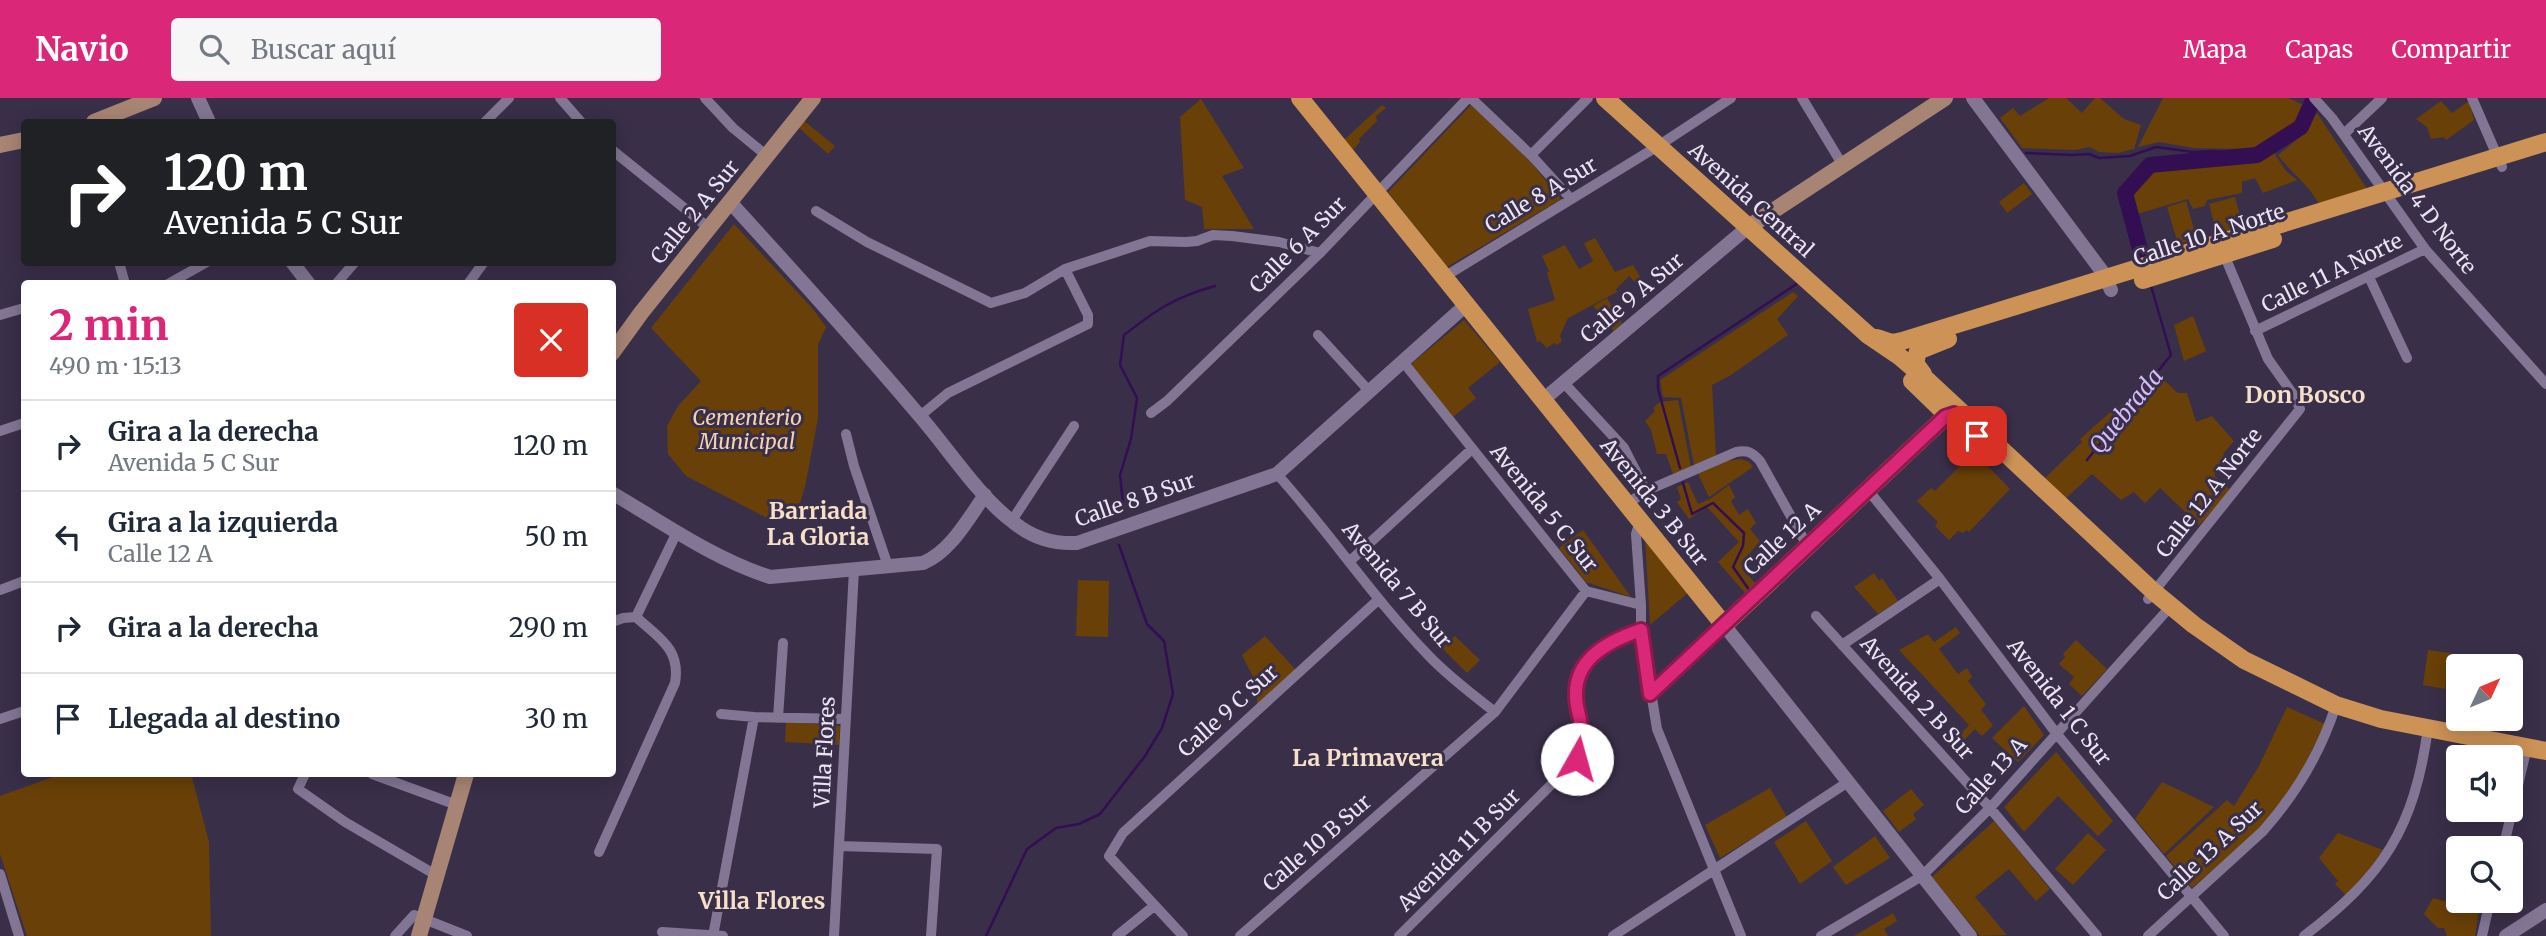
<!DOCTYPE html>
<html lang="es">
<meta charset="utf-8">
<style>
:root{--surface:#fff;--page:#f6f6f7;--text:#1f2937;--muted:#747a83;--line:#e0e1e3;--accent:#db2777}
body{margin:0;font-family:Merriweather,serif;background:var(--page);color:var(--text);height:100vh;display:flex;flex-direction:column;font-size:26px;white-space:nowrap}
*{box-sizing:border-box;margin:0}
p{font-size:23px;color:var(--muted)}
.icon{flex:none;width:38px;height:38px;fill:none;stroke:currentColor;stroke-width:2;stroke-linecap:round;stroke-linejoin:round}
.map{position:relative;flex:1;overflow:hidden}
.panel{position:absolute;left:21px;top:182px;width:595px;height:497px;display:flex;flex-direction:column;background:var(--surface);border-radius:7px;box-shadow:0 4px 18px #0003}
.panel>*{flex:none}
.guide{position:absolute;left:21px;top:21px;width:595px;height:147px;border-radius:7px;box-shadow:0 4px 18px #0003;background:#202124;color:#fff;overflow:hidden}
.needle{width:46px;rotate:46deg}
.tools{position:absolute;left:2446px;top:556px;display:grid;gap:14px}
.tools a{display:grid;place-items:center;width:77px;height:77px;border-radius:7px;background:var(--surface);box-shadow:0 4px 18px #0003;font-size:35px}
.pin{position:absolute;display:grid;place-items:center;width:60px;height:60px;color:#fff;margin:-30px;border-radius:14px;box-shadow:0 4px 10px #0006}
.me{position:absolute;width:77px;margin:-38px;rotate:7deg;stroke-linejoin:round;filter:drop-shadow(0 0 5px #0008)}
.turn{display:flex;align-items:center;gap:24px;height:147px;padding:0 28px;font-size:32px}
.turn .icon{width:91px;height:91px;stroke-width:2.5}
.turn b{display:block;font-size:49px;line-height:60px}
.round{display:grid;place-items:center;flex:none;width:74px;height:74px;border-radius:7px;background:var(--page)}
.headline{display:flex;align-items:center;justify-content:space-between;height:119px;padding:0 28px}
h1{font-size:42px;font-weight:700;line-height:52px;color:var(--accent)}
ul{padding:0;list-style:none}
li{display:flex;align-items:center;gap:21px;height:91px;padding:0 28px;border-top:2px solid var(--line)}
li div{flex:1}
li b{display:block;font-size:26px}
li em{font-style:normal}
header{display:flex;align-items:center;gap:42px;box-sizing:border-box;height:98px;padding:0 35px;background:var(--accent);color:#fff}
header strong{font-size:33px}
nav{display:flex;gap:38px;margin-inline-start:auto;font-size:24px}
.search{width:490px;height:63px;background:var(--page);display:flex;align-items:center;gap:18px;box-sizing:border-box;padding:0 24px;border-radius:7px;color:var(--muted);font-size:26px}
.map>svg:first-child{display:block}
</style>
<header>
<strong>Navio</strong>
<div class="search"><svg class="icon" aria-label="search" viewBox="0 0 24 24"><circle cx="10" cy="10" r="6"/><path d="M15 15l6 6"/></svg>Buscar aquí</div>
<nav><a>Mapa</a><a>Capas</a><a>Compartir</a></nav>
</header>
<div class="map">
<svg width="2546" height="838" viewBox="0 0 2546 838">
<rect width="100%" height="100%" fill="#3a2f49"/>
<path fill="#694007" d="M2049 0H2066L2082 15 2095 0H2100L2124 21 2141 27 2134 51 2118 55 2099 54 2090 49 2075 52 2022 50 2000 20 2013 10 2020 18Z
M2163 0H2288L2304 7 2295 26 2252 51 2194 50 2159 44 2138 49Z
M1201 1 1244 70 1222 78 1254 131H1204L1202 109 1185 102 1180 19Z
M2441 3 2452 15 2469 3 2474 22 2446 42 2444 39 2431 41 2427 29 2416 21Z
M1382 7 1386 10 1376 18 1377 23 1359 41 1360 44 1352 53 1344 42Z
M1471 7 1528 61 1561 101 1447 169 1388 94Z
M2317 15 2367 91 2319 106C2309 87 2291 75 2278 57L2299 40Z
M803 22 835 48 828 56 798 29Z
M2273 53 2286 73 2297 82 2263 95 2255 80 2242 84V95L2207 102 2205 108 2193 111 2188 101 2137 116 2131 96 2153 71 2259 62Z
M2024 85 2032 96 2007 115 1999 104Z
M2235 99 2244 131 2218 139 2209 106Z
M2186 103 2197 141 2178 146 2167 109Z
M734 126 813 211 826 229 818 247V320L805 389 798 411 769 421 686 378 668 356 667 328 678 308 701 283 651 230Z
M1595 140 1615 174 1633 167 1651 196 1648 198 1629 178 1616 191 1617 194 1568 220 1560 238 1562 243 1557 247 1554 245 1547 250 1540 243 1537 244 1528 211 1555 202 1547 175 1549 173 1542 158 1565 147 1579 171 1593 163 1584 145Z
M1793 194 1798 198 1777 221 1788 237 1731 277 1712 287 1716 358 1694 367 1681 300 1663 299 1660 282Z
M1607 200 1622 225 1613 234 1612 229 1593 208Z
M2193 218 2206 253 2184 263 2174 227Z
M1464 222 1500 264 1468 290 1476 300 1453 319 1410 267Z
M2154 273 2178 295H2187L2196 324 2212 318 2234 343 2223 356 2226 361 2214 377 2233 394 2199 427 2160 390 2145 405 2134 394 2121 402 2092 376 2064 402 2044 381 2082 344 2080 341 2115 310 2117 311Z
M1678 302 1691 369 1673 376 1666 356H1657L1651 332 1645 323 1655 313 1653 310 1660 304Z
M1974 354 2010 391 1969 434 1967 432 1963 435 1958 433 1949 442 1935 428 1938 424 1917 403 1931 390 1935 393Z
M1741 361 1749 364 1753 369 1709 399 1698 376 1726 363Z
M1688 384 1698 406 1710 401 1729 387 1735 399 1731 403 1739 417 1748 411 1756 425 1750 431 1760 443 1742 464 1748 471 1745 474 1756 486 1746 496 1718 464 1739 444 1707 409 1689 421 1677 404 1681 401 1677 389Z
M1583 432 1631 499 1586 484 1559 450Z
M1645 440 1689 494 1650 527Z
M1874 475 1879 483 1882 480 1898 503 1878 516 1854 489Z
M1078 482 1109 483 1108 539 1076 538Z
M1956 529 1960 535 1939 551 1958 576 1967 570 1972 579 1968 583 1986 606 1981 612 1993 627 1982 638 1975 631 1955 651 1950 647 1969 627 1899 552 1928 536 1934 544Z
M1265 538 1296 572 1257 610V587L1242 557Z
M1455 538 1480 562 1467 575 1442 550Z
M2076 542 2107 571 2082 598 2069 586 2074 579 2059 566 2065 559 2063 556Z
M2428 552 2450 555 2445 591 2423 587Z
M2024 608 2044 637 2018 664 1992 640Z
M2287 609 2325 626 2292 692 2260 731 2192 790 2166 758 2227 702 2234 708 2259 668Z
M786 624 840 628 839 647 785 644Z
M2056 654 2113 723 2098 738 2058 698 2024 734 2004 709Z
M61 676H191L209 744 211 838H27L0 756V698Z
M2162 684 2214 709 2164 756 2135 721Z
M1770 690 1787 719 1720 760 1705 727Z
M1911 691 1924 707 1913 716 1916 721 1899 734 1883 713Z
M1806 723 1832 763 1800 786 1774 744Z
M1994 723 2050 791 2036 803 2009 771 1975 799 2007 837 1980 838 1932 779Z
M2088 735 2106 752 2073 787 2055 771Z
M2338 735 2383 752 2366 775 2346 797 2335 786 2338 783 2319 760Z
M1875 738 1890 760 1846 787 1833 769Z
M2433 800 2479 812 2475 838H2447L2444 830H2438L2424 816Z
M1893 815 1897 823 1884 831 1888 838H1854Z"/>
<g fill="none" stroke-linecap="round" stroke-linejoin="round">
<path stroke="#330e52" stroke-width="2.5" d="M2026 55 2072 57 2089 56 2099 60 2130 58 2156 49 2193 54 2213 53 2257 57
M2087 362 2171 257 2151 188
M1680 370 1658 291V278L1798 185
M1683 385 1692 416 1713 405 1744 435 1743 448 1733 469 1750 493
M1123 405 1120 377 1131 341 1137 300 1120 267 1124 237C1156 212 1175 199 1215 188
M986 838 1027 751 1056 730 1079 726 1100 716 1145 658 1162 630 1173 596 1164 543 1147 526 1119 447"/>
<path stroke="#330e52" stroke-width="16" d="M2142 159 2125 95 2150 67 2257 57 2301 29 2314 0"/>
<path stroke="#827694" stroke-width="10" d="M560 0 581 24
M705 0 733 30 767 58
M1471 0 1531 57 1571 101
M1802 0 1842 66
M2314 0 2332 20 2425 151 2546 286
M2472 0 2502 69
M485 24 509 0
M2344 36 2382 0
M612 52 709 130
M1531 57 1588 0
M816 113 867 144 991 205 1025 195 1065 171 1150 143 1186 144 1197 143 1213 137 1232 138 1279 144 1320 155
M119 164 125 186
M1444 179 1658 48 1731 0
M2369 179 2407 260
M168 186 207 164
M336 186 355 164
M468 186 484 164
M0 217 24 210
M2255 233 2425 151
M1318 237 1370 294
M1404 265 1586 493 1641 507V532L1657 631 1741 838
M1564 285 1624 350 1646 393
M1151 315 1167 303 1320 155 1468 0
M920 318 948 295 1088 226V217L1065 171
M0 333 24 325
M846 336 854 368 888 468
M1277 376C1330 435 1374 501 1429 558 1449 579 1472 596 1495 614
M1868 392 1940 481 2056 635 2224 838
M1627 406 1646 393 1736 354C1748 352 1752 354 1760 363L1808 449
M1640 422 1636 436 1641 507
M1011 424 1074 328
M1350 463 1472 351
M0 492 24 483
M2148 501 2300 311 2295 299 2268 261 2223 154
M1816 518 1990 710 2097 838
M612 524 623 520 636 519
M1842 547 1940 481
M1650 596 1724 527
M721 616 754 619
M778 620 783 545
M0 621 24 613
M305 676 298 691 345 724 436 777
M372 676 457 707
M839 748 937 751 931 838
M2503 751 2527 649
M599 754 675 585C681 551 659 540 636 519L677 434
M0 776 19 838
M662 834 723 838
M395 838 414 817 467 838
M713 838 754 619 845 621
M834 838 854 472
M1117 838 1154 808
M1183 838 1109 758 1123 735 1378 502
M1240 838 1495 614 1586 493
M1399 838 1577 661C1586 643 1581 627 1577 608 1569 564 1606 544 1641 532
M1613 838 1848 684
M1821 838 1922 778 1990 710 2171 508
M2148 838 2263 733C2295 697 2321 654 2336 607
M2304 838C2384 777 2414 731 2428 630
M2482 838 2490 803"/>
<path stroke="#827694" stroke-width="14" d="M198 0 209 24
M1973 0 2104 176 2111 192
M730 104C794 174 857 244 918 316 947 349 978 398 1013 424 1033 440 1052 446 1077 445L1277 376 1467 206
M292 164 309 186
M1544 301 1747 130
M612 395C663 425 714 461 770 479L923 465C951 453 968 421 985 397
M1724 527 1970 838
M2506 838 2546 812"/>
<path stroke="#a88475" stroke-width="16" d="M94 24 154 0
M0 47 24 42
M1747 130 1945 0
M612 255 641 215 813 0
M419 838 466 676"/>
<path stroke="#cd9256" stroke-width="18" d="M1300 0 1724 527 1945 319 1954 316
M1605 0 1868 237 1899 258 1927 282 2154 494 2194 527 2244 562 2336 607 2381 621 2546 653
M2143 182 2273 141
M1877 240 1892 245 1902 243 2546 44
M1923 276 1915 265 1918 253 1948 241
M1912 283 1942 312 1945 319"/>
</g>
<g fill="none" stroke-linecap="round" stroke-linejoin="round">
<g stroke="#8e194d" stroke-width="18">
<path id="route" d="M1577 661C1586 643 1581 627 1577 608 1569 563 1606 544 1641 532L1650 596 1945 319 1954 316 1977 338"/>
</g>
<use href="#route" stroke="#db2777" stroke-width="12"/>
</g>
<g text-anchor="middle" stroke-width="6" stroke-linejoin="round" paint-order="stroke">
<g font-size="21" fill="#eae4f4" stroke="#3a2f49">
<text transform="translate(1541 97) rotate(-31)" y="7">Calle 8 A Sur</text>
<text transform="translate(2417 101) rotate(53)" y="7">Avenida 4 D Norte</text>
<text transform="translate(1751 102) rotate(42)" y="7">Avenida Central</text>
<text transform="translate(695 114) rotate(-51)" y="7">Calle 2 A Sur</text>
<text transform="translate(2209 137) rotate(-18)" y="7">Calle 10 A Norte</text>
<text transform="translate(1298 147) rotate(-45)" y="7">Calle 6 A Sur</text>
<text transform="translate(2332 175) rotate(-26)" y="7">Calle 11 A Norte</text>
<text transform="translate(1632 200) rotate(-40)" y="7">Calle 9 A Sur</text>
<text transform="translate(2209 395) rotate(-52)" y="7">Calle 12 A Norte</text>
<text transform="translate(1135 402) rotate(-19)" y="7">Calle 8 B Sur</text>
<text transform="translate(1654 404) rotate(51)" y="7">Avenida 3 B Sur</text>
<text transform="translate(1544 410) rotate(51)" y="7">Avenida 5 C Sur</text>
<text transform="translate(1782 441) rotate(-43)" y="7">Calle 12 A</text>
<text transform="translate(1397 487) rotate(50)" y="7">Avenida 7 B Sur</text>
<text transform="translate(1917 600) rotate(48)" y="7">Avenida 2 B Sur</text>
<text transform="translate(2059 604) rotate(52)" y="7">Avenida 1 C Sur</text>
<text transform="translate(1228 613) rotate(-42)" y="7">Calle 9 C Sur</text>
<text transform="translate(825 654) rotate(-87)" y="7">Villa Flores</text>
<text transform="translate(1991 678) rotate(-48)" y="7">Calle 13 A</text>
<text transform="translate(1317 745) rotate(-41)" y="7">Calle 10 B Sur</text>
<text transform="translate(1459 752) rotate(-45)" y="7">Avenida 11 B Sur</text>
<text transform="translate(2210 753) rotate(-43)" y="7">Calle 13 A Sur</text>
</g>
<g font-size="21" font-style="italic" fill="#f4d3b1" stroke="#3a2f49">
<text x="747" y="327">Cementerio<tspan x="747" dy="24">Municipal</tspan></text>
</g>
<g font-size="23" font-weight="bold" fill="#f7e0c9" stroke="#3a2f49">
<text x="2305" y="305">Don Bosco</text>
<text x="818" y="421">Barriada<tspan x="818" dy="26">La Gloria</tspan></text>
<text x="1368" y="668">La Primavera</text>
<text x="762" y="811">Villa Flores</text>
</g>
<g font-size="23" font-style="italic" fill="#d5bbf8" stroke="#3a2f49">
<text transform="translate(2126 313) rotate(-51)" y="8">Quebrada</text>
</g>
</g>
</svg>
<div class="tools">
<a><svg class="needle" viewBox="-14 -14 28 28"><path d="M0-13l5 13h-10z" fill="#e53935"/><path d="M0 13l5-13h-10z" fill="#747a83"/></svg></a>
<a><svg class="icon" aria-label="sound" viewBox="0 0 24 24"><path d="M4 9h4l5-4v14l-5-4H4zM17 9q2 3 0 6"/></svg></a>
<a><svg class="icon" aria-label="search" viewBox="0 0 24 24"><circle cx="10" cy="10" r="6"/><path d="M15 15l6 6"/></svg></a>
</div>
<div class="pin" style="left:1977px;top:338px;background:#d93025"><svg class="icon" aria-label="arrive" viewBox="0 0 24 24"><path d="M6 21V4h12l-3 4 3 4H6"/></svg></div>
<svg class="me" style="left:1577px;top:661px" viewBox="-20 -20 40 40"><circle r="19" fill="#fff"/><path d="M0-13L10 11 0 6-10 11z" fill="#db2777"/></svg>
<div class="guide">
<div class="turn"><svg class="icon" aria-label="right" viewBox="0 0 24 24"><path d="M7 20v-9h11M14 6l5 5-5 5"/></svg><div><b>120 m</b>Avenida 5 C Sur</div></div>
</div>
<section class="panel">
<div class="headline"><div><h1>2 min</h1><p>490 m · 15:13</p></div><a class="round" style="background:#d93025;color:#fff"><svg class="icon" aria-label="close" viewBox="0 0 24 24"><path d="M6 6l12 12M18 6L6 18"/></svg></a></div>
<ul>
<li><svg class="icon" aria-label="right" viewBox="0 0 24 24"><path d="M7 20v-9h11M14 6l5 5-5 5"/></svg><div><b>Gira a la derecha</b><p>Avenida 5 C Sur</p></div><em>120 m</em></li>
<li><svg class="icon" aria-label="left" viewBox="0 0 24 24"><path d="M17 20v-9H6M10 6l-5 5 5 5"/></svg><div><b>Gira a la izquierda</b><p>Calle 12 A</p></div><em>50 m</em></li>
<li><svg class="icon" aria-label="right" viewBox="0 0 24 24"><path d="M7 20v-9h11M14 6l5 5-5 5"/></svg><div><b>Gira a la derecha</b></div><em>290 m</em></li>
<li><svg class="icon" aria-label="arrive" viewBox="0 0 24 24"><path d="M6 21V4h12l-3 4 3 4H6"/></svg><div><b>Llegada al destino</b></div><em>30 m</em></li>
</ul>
</section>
</div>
